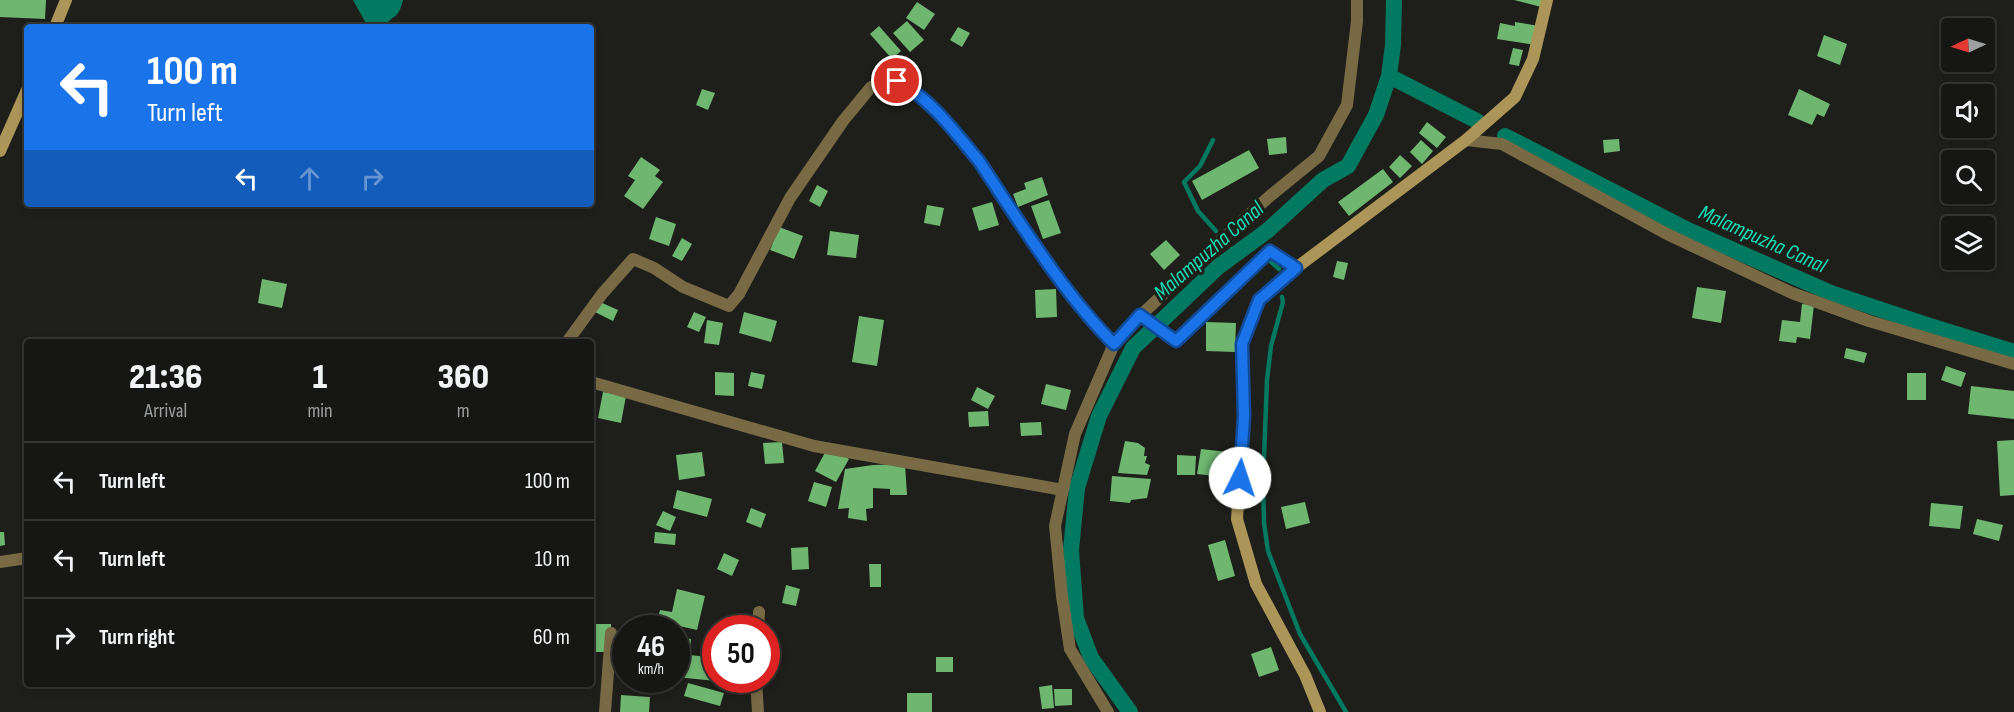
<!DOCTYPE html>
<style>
:root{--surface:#161714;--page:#1f201d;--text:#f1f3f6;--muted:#9e9fa0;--line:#353634}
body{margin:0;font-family:"Sofia Sans Condensed",sans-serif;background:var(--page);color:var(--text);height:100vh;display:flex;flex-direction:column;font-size:22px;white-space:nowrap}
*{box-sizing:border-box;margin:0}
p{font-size:20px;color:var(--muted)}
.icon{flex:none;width:33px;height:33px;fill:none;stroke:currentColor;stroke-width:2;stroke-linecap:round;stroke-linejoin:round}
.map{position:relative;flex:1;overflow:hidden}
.side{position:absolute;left:24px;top:339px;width:570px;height:348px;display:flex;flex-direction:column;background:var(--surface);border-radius:6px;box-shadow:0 3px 9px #0003,0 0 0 2px var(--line)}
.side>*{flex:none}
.banner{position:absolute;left:24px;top:24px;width:570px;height:183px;border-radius:6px;box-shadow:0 3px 9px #0003,0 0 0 2px var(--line);background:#1a73e8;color:#fff;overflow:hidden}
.needle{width:39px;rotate:266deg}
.fabs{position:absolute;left:1941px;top:18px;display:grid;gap:12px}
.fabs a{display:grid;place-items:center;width:54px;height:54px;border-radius:6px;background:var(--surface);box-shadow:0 3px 9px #0003,0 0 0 2px var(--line);font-size:30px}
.speed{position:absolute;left:612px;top:615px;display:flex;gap:12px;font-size:30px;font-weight:700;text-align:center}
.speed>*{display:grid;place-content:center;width:78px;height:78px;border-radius:50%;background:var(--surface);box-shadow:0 3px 9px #0003,0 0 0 2px var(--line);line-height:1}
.speed small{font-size:15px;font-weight:400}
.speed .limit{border:9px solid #d22;background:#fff;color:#111}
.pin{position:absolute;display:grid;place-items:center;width:51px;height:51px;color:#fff;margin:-26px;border:3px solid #fff;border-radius:50%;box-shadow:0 2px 6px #0007}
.me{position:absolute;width:66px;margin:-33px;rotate:4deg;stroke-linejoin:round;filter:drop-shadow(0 0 4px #0008)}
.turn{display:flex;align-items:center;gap:21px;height:126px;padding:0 24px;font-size:27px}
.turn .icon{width:78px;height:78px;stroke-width:2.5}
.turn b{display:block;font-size:42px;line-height:51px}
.lanes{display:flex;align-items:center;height:57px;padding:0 24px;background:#0003;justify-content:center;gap:30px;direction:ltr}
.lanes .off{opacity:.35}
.eta{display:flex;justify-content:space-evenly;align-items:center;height:102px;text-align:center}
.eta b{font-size:36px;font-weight:800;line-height:42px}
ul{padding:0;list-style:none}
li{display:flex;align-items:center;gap:18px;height:78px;padding:0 24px;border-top:2px solid var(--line)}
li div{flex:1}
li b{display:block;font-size:22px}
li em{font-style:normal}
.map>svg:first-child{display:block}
</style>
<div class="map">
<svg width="2014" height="712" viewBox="0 0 2014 712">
<rect width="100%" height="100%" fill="#1e1f1a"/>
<path fill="#027961" d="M353 0H403C398 21 393 13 385 27H368Z"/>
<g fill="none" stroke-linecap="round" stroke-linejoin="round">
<path stroke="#027961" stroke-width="4.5" d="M1213 140 1200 166 1184 182 1198 211 1216 231
M1232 249 1234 250 1242 243 1253 249
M1270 261 1279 269
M1282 297 1283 302 1271 346 1267 380 1263 483 1264 523 1268 551 1300 634 1346 712"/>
<path stroke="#027961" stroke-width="16" d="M1389 76 1477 121
M1505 136 1688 230 1831 293 1927 325 2014 352
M1130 712 1091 658 1076 618 1071 550 1077 488 1099 416 1133 348 1218 267 1267 231 1323 180 1348 166 1376 115 1389 76 1393 45 1394 0"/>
</g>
<path fill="#6fb771" d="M0 0H46L45 19 0 17Z
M1514 0H1547L1545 8Z
M917 2 935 14 924 30 906 18Z
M907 21 924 40 910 52 893 33Z
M1515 22 1539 26 1536 45 1497 39 1500 23 1515 26Z
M879 26 901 51 892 59 870 34Z
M958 27 970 33 962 47 950 40Z
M1824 35 1847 44 1840 65 1817 56Z
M1513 48 1523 50 1519 66 1509 64Z
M702 89 715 93 708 110 696 105Z
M1799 89 1830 104 1824 117 1817 114 1812 125 1788 115Z
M1427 122 1446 137 1437 148 1419 133Z
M1286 137 1287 153 1269 155 1267 139Z
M1619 139 1620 151 1604 153 1603 140Z
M1421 140 1433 151 1422 164 1410 152Z
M1249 150 1259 168 1202 200 1192 181Z
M1400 155 1412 166 1400 178 1389 167Z
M641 157 660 170 655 176 663 182 643 209 624 196 635 180 628 176Z
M1383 169 1393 182 1349 216 1338 202Z
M1042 177 1048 195 1018 207 1013 194 1026 189 1024 183Z
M817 185 828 191 820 207 809 201Z
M1049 200 1061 233 1043 239 1031 206Z
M992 202 999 225 979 231 972 208Z
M927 205 944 208 940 226 924 223Z
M656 217 676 224 669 246 649 239Z
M779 227 803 236 794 259 770 250Z
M830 231 859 235 856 258 827 255Z
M682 238 692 244 682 261 672 256Z
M1166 240 1180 255 1164 270 1150 254Z
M1337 261 1348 263 1344 280 1333 277Z
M262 279 287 284 282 308 258 303Z
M1697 287 1726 291 1721 323 1692 318Z
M1056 289 1057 317 1036 318 1035 290Z
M600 302 618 310 613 321 595 312Z
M1802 304 1814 305 1810 339 1797 337 1796 343 1779 341 1782 320 1800 322Z
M694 312 706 317 699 332 687 327Z
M744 312 777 321 771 342 739 333Z
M859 316 884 320 877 366 852 362Z
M707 320 723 323 719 345 704 343Z
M1206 322 1236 323 1235 352 1206 351Z
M1846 348 1867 353 1864 363 1844 358Z
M1946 366 1966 373 1961 387 1941 380Z
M715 372 734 373V396L715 395Z
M751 372 765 375 762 389 748 386Z
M1907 373H1926V400H1907Z
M1046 384 1071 390 1066 410 1041 404Z
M1971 386 2014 391V419L1968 414Z
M977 387 995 396 988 409 971 400Z
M603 392 626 396 621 423 598 418Z
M988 411 989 426 969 427 968 412Z
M1041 422 1042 435 1021 436 1020 423Z
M2014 440V495L2000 496 1997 441Z
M1125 441 1138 443 1145 448 1144 456H1147L1145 463 1150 465 1147 475 1118 473Z
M782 442 784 463 765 464 763 443Z
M828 447 849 459 836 482 815 471Z
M1201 449 1228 452 1224 477 1197 474Z
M702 452 705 476 679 480 676 455Z
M1177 455 1196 456 1195 475H1177Z
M905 464 907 495H890V489L873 488V508L866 509 867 521 848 518 849 508 838 509 845 469 873 465Z
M1112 476 1151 479 1147 498 1131 500 1130 503 1110 501Z
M814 482 832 487 826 507 808 501Z
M677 490 712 499 707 517 673 508Z
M1305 502 1310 523 1286 529 1281 507Z
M1931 503 1963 506 1960 529 1929 526Z
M751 508 766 514 761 528 746 522Z
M663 511 676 517 670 531 656 525Z
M1977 519 2003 525 1999 541 1973 534Z
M0 532H4L5 545 0 546Z
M655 532 676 534 675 545 654 543Z
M1225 540 1235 576 1218 581 1208 545Z
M808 547 809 569 792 570 791 548Z
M724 553 739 560 732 576 717 569Z
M869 564H881V587H870Z
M786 585 800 589 796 606 782 603Z
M677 589 705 596 697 630 657 621 660 610 672 612Z
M591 624H611V652H591Z
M677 637 691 639 690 655 716 658V681L676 677Z
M708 637 716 639V653L706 651Z
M1271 647 1279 670 1259 677 1251 654Z
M936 657H953V672H936Z
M688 683 724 693 720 706 684 696Z
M1052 685 1054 708 1042 709 1039 687Z
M1054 689H1072V705L1055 706Z
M907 693H932V712H907Z
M621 695 650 697 649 712H620Z"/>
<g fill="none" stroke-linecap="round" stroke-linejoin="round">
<path stroke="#786a45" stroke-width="12" d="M1466 140 1502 144 1667 234 1792 293 1869 321 2014 364
M1140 316 1176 341 1270 251 1296 268
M567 342 602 294 633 259 654 268 683 287 729 306 739 294 790 198 843 121 871 87 896 81C949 109 981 166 1014 213 1044 258 1076 305 1114 344L1140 316 1211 249 1270 196 1319 156 1347 105 1357 21V0
M591 382 814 446 1063 490
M0 562 27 558
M758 628 759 612
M756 680 758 712
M605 712 611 633
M1108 712 1070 649 1062 596 1055 526 1075 434 1114 344"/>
<path stroke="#ac9558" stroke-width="12" d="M55 27 66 0
M0 151 27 90
M1320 712 1305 675 1256 584 1237 519 1244 416 1242 344 1259 300 1296 268 1466 140 1515 97 1533 59 1547 0"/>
</g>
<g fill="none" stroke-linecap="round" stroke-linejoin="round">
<g stroke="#114b97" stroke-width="15">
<path id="route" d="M897 81C931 99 954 131 979 161 1019 221 1063 293 1114 344L1140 315 1176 341 1270 251 1296 268 1259 300 1242 344 1244 416 1240 478"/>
</g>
<use href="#route" stroke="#1a73e8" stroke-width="10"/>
</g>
<g text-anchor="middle" stroke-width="6" stroke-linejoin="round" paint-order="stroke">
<g font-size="22" font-style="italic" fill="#14dfb5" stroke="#1e1f1a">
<text transform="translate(1763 238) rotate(24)" y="8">Malampuzha Canal</text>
<text transform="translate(1208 250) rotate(-41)" y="8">Malampuzha Canal</text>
</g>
</g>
</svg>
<div class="fabs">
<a><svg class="needle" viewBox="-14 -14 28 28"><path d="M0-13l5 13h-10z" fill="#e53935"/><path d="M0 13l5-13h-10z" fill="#9e9fa0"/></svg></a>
<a><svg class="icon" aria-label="sound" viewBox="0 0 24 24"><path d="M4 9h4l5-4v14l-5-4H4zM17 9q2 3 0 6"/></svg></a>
<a><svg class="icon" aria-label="search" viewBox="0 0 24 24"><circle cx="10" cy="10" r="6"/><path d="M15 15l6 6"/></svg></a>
<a><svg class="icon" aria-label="layers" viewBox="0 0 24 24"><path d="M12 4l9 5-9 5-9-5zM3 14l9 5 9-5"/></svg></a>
</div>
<div class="speed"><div>46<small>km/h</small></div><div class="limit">50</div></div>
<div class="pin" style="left:897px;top:81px;background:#d93025"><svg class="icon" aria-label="arrive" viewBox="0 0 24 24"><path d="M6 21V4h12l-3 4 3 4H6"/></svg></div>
<svg class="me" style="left:1240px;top:478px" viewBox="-20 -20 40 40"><circle r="19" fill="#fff"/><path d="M0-13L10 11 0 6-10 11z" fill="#1a73e8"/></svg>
<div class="banner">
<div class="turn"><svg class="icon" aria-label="left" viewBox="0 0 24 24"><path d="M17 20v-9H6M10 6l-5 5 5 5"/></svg><div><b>100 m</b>Turn left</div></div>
<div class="lanes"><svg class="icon" aria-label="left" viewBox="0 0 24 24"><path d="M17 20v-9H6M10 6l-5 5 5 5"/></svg><svg class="icon off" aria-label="ahead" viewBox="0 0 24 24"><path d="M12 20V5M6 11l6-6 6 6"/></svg><svg class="icon off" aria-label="right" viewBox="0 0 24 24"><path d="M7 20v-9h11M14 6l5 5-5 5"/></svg></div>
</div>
<section class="side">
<div class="eta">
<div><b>21:36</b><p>Arrival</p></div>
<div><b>1</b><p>min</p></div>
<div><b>360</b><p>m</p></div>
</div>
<ul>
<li><svg class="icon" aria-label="left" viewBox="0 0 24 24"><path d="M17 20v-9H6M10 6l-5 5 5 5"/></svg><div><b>Turn left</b></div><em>100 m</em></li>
<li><svg class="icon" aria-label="left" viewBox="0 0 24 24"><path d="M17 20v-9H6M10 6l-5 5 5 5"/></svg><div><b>Turn left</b></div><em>10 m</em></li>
<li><svg class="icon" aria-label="right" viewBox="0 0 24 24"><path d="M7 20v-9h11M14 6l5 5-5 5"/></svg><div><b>Turn right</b></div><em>60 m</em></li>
</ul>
</section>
</div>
